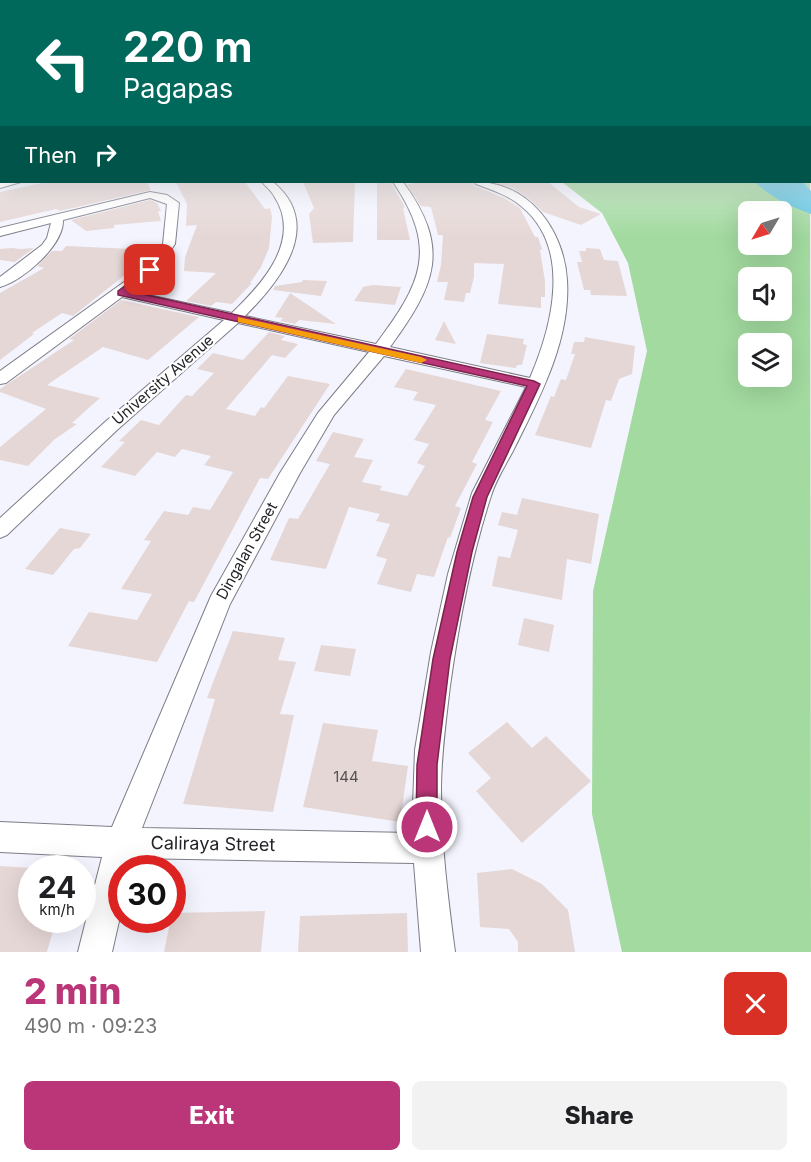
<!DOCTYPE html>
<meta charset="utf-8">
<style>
:root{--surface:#fff;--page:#f2f2f2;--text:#202124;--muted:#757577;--accent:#bb3678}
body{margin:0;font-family:Inter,sans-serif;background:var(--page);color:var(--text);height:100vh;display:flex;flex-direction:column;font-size:22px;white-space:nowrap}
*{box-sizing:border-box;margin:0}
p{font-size:20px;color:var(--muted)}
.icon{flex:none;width:33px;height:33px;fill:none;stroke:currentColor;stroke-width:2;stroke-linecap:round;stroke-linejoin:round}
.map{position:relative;height:952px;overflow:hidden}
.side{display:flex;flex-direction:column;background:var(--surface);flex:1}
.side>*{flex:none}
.banner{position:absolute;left:0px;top:0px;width:812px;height:183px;box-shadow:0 6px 24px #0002;background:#00695c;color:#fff;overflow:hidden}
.needle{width:39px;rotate:232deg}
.controls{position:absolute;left:738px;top:201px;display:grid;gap:12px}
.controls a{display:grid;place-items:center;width:54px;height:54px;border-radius:9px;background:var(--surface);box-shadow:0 6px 24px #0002;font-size:30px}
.speed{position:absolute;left:18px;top:855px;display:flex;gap:12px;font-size:30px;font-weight:700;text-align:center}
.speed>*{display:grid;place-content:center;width:78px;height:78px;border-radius:50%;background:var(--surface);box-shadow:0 6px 24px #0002;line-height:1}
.speed small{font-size:15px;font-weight:400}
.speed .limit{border:9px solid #d22;background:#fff;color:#111}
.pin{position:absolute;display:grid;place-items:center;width:51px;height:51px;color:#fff;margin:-26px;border-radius:12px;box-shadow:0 3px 9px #0006}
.me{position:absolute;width:66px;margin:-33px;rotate:0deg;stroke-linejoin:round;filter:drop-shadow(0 0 4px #0008)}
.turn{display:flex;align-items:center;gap:21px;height:126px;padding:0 24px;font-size:27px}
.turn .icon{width:78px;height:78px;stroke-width:2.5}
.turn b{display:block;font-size:42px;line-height:51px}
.then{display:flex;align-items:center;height:57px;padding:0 24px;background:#0003;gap:12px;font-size:22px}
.round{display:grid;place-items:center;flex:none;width:63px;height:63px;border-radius:9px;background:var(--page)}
.headline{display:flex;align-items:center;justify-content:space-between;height:102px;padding:0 24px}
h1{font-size:36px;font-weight:800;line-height:45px;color:var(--accent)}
.action{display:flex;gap:12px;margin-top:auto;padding:12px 24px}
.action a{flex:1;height:69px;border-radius:9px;background:var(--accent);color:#fff;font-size:24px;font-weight:800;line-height:69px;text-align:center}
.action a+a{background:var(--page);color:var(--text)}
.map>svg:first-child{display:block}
</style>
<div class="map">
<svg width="811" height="952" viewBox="0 0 811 952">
<rect width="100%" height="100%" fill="#f4f4fe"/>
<path fill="#a2da9f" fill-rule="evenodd" d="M810 117 811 952H622L592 814 593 591 647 351 628 263 602 213 562 182H810ZM748 212H782V244H748ZM748 278H782V310H748ZM748 344H782V376H748Z"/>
<path fill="#5ec5e0" d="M755 182H803L811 191V214C791 207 770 197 755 182Z"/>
<path fill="#e5d7d5" d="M47 182H147L151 190 60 211 56 209 0 222V192Z
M176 182H245L265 209 270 208 272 216 269 248 261 267 250 283H252L232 304 216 302 211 306 186 301 216 273 184 271 185 257 197 225 186 226 187 204Z
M303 182H355L353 242 313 243 309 214 314 208Z
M377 182 391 183 405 207 403 208 410 240H377Z
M415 182H473L475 186 504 198 520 208 535 237H538L542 249 540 250 545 281V297H541V308L498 304 504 264 474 263V277L470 293H466L464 302 444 300 448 282H437L441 265 443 235H438L431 207 421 206 407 185Z
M491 182H548L579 207 601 214 581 225 543 212 528 198 513 188Z
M150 200 157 203 161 211H158L161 221 114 225V228L86 231 71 220Z
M66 246 154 250 143 265 134 272 130 271 73 316 62 313 32 333 34 334 0 360V293L44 268 37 266 52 251H62Z
M12 248 21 249 34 248 15 262 0 260V249Z
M586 248 600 249 604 260 618 261 627 296 591 295 590 290H584L577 262H582L579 251H586Z
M303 280 327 281 321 296 273 290 275 286 302 282Z
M373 285 401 287 395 305 354 301 363 287Z
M290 293 314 309 336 324 299 320 295 324 280 321 283 318 275 317Z
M121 300 199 317 148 360 103 347 47 385 100 398 72 423 77 424 55 439 28 466 0 460V447L46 409 0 392V389L74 340 69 339Z
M444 321 456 344 435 340Z
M269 332 285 336 281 340 298 344 285 358 272 355 226 409 255 416 261 407 264 408 288 376 330 384 268 479 260 478 194 602 189 601 157 662 68 646 89 612 137 620 152 594 121 589 151 541 144 540 164 511 188 515 193 507 210 510 233 472 204 465 211 456 182 449 175 457 157 452 135 476 101 467 125 442 119 441 141 420 159 425 186 395 192 396 214 373 197 369 213 353 243 360Z
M487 334 524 339 523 344 527 345 522 365H517L516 368 480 363Z
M585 337 635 346 632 374 619 379 611 401 606 400 591 448 535 435 551 396 554 397 561 379 566 380 575 354H571L574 342H584Z
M406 369 501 391 485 420 493 422 472 462 477 464 455 506 461 508 450 538 448 537 434 577 417 574 411 592 377 584 387 559 376 556 390 524 376 521 380 514 349 507 326 569 270 560 289 518 298 519 330 464 316 461 333 432 364 439 354 457 373 460 362 482 382 486 380 490 407 496 425 466 417 463 429 444 414 440 436 405 413 400 418 392 394 387Z
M522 498 599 514 591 564 567 559 562 600 492 586 498 556 510 558 518 530 498 525 502 512 517 515Z
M60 528 91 534 80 548 74 549 53 575 25 569Z
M524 618 554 625 549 652 518 645Z
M233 631 285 638 278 660 296 662 280 714 294 715 273 812 183 804 215 699 207 698Z
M321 645 356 649 350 676 314 671Z
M507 722 532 748 546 736 591 781 522 843 476 791 491 778 468 753Z
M323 723 378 730 372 761 408 766 400 822 303 807Z
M0 866 32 868V920H56L47 952H0Z
M512 869 542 884 568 910 575 952H518V942L509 929 480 927 477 873Z
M265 911 261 952H164L172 913Z
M407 913 408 952H298L300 916Z"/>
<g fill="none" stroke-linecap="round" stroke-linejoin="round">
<g stroke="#7d7d87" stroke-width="2">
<path id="minor" d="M0 111H2V117H0Z
M0 141H2V147H0Z
M0 182H21L0 188Z
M262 182H273C325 225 280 281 245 316L376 344C421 284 439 249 393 182H403C452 249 435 285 390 347L530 378C552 327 573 248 521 206 508 195 492 190 476 184L475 182C529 182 564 230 567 280 571 340 539 399 513 451 505 466 496 480 491 496 471 557 459 622 450 686 446 720 441 755 441 790 441 844 448 898 455 952H421L414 863 133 858 130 868H122V908L112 952H78L102 857 0 852V822L112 827 211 596 280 473 318 413 369 352 238 323 117 430 7 535 0 538V518L105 422 224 320 122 297 6 383 0 384V371L145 267 163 244 167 204 150 198 63 220C64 245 23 281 0 287V277L42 245 47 238 51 223 0 236V228L150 192 167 195 179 203 175 244 155 273 130 291 232 313C262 284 303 240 274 196 271 190 266 187 262 182ZM384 356 526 387 472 493 448 574 431 652 415 750 412 833 142 828 230 604 300 473 334 415Z"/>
</g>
<use href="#minor" fill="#fff" fill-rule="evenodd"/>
</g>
<linearGradient id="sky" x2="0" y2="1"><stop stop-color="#71bbe5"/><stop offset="0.44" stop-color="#fafaff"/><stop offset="1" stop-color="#fafaff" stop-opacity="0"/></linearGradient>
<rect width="811" height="237" fill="url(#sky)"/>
<path fill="#bb3678" stroke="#7a234e" stroke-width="1.5" d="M150 267 153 268V272L129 291 534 381 540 384 487 497 472 552 450 659 437 765V827L434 834 427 837 419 834 416 827 417 765 433 659 457 552 473 497 527 386 118 295V291Z"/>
<path fill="#f59e0b" d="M238 317 421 357 427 360 421 363 238 322Z"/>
<g text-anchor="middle" stroke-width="4.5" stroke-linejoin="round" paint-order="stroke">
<g font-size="15" fill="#242428" stroke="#fff">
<text transform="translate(163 380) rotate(-41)" y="5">University Avenue</text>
<text transform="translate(247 551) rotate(-61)" y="5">Dingalan Street</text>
</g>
<g font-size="15" fill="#545153">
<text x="346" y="782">144</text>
</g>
<g font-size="18" fill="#242428" stroke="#fff">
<text transform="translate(213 844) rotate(1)" y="6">Caliraya Street</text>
</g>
</g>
</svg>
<div class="controls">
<a><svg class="needle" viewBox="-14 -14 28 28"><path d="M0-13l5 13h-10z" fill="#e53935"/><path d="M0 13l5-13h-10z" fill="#757577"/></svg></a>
<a><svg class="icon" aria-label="sound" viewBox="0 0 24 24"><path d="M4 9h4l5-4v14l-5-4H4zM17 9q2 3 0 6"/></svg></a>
<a><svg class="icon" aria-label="layers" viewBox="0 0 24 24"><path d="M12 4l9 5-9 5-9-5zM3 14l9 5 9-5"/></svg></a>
</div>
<div class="speed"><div>24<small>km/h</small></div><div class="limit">30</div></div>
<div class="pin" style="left:150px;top:270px;background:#d93025"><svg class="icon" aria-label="arrive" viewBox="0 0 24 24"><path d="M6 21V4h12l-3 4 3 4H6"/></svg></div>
<svg class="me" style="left:427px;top:827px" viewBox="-20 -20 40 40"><circle r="17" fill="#bb3678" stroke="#fff" stroke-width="3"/><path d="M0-11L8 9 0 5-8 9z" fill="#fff"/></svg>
<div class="banner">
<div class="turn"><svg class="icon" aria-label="left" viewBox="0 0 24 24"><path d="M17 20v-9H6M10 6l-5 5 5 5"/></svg><div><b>220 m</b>Pagapas</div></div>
<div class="then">Then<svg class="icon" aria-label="right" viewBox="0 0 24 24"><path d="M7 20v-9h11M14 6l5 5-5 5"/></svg></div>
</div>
</div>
<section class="side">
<div class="headline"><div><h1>2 min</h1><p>490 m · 09:23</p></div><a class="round" style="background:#d93025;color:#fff"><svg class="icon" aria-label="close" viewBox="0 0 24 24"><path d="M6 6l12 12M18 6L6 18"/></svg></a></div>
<div class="action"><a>Exit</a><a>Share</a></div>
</section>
